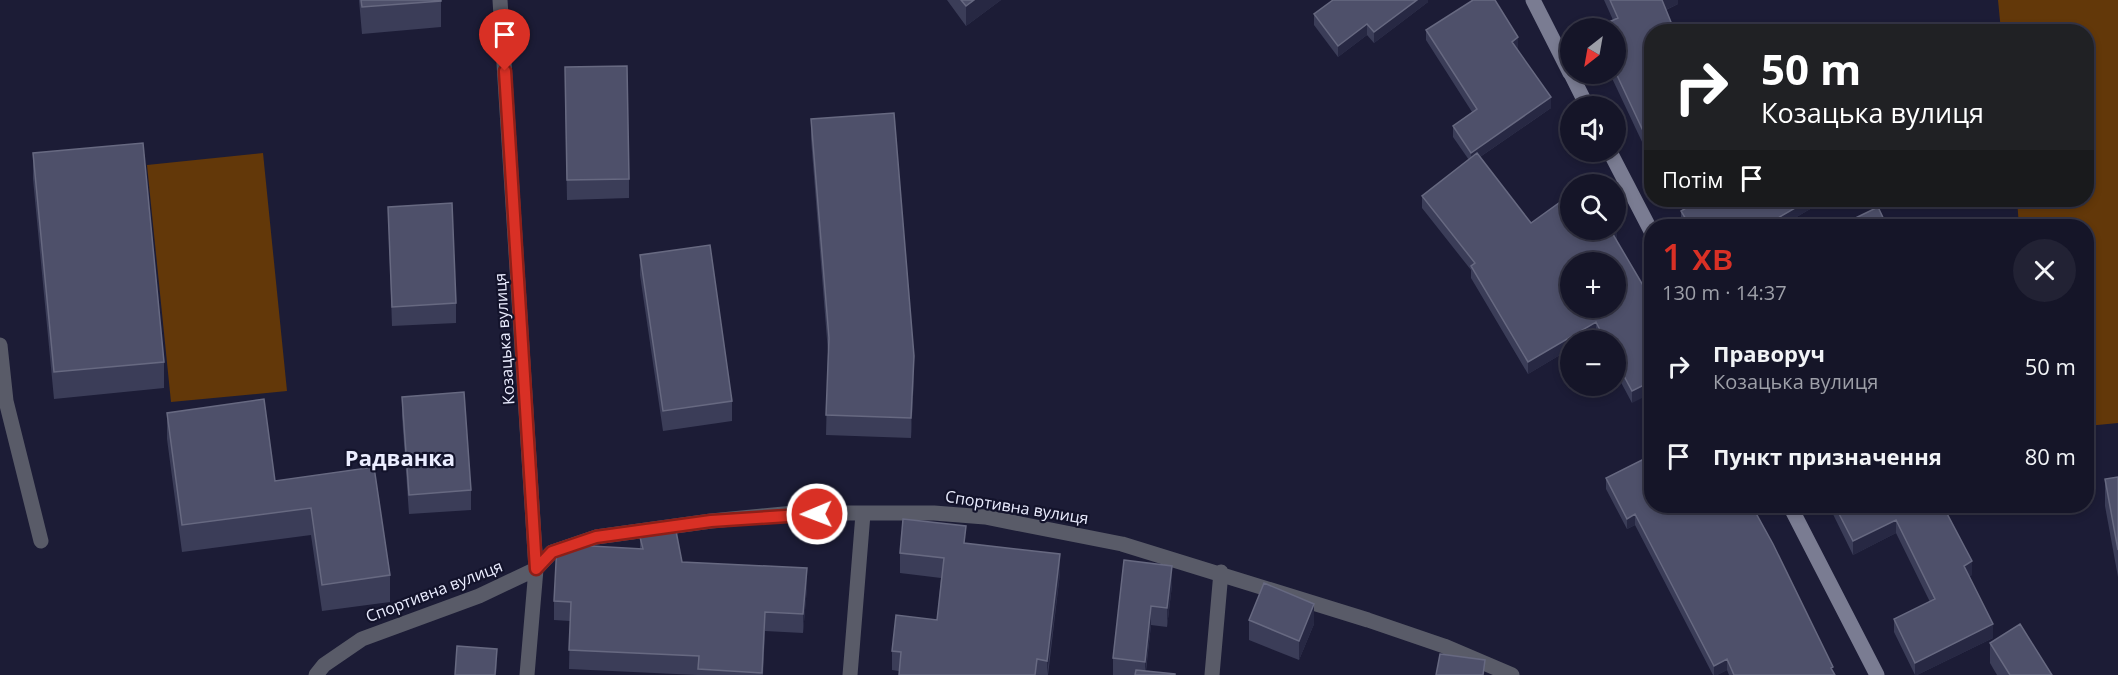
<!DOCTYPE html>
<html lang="uk">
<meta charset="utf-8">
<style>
:root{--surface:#151528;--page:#222234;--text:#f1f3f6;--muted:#9d9fa8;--line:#343445;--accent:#d93025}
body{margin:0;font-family:"Open Sans",sans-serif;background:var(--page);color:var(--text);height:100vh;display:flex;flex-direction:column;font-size:22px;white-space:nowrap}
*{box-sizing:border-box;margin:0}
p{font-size:20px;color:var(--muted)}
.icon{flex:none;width:33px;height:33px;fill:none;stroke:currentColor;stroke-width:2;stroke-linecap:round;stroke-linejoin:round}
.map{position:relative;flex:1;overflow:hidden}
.side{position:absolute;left:1644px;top:219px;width:450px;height:294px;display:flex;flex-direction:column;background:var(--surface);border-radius:24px;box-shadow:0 3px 9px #0003,0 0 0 2px var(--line)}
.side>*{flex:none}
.hud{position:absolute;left:1644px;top:24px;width:450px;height:183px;border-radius:24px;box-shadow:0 3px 9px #0003,0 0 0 2px var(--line);background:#202124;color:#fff;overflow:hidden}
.needle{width:39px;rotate:211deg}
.controls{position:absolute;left:1560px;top:18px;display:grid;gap:12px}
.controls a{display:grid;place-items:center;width:66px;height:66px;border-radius:50%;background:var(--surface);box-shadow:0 3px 9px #0003,0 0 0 2px var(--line);font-size:30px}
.pin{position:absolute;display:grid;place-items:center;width:51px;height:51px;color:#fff;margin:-62px -26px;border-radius:50% 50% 50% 0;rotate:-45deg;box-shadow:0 0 6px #0007}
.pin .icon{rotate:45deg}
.me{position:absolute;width:66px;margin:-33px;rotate:269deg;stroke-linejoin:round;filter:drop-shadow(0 0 4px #0008)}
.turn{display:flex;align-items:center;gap:21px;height:126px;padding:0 18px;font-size:27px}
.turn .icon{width:78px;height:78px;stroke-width:2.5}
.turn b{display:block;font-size:42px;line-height:51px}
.then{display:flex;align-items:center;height:57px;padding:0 18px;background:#0003;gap:12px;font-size:22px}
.round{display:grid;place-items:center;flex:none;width:63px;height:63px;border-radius:32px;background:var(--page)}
.overview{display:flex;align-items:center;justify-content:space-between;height:102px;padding:0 18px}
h1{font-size:36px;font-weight:600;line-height:45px;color:var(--accent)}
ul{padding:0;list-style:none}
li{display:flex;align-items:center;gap:18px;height:90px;padding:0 18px}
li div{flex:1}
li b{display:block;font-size:22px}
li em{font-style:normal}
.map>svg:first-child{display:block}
</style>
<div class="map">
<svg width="2118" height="675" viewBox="0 0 2118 675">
<rect width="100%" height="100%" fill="#1c1c36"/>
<path fill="#633809" d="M1998 0H2118V423L2087 426 2086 226H2019L2017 200H2086V32L2001 31Z
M263 153 287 391 171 402 147 165Z"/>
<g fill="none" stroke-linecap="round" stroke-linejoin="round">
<path stroke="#595b68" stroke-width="15" d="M0 345 6 401 41 541"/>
<path stroke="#595b68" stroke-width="15" d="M500 0 536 569 527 675
M316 675 324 665 362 639 479 596 536 569 552 552 596 537 711 521 794 513H934L985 517 1122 544 1368 620 1444 646 1512 675
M850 675 863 514
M1212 675 1221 572"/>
<path stroke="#7a7c92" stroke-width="15" d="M1533 0 1570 73
M1571 74 1587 106
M1610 152 1652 233
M1790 506 1877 675"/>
</g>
<path fill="#3b3d58" d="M359 0H441V27L362 34Z
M947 0H1001L966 26Z
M1428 0V2L1374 43 1367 35 1338 57 1314 25V14Z
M1604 0H1678V4L1666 10 1652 32V163L1610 74H1616L1613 20Z
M1426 30 1518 48 1517 49 1551 108 1480 157 1531 223 1617 239 1616 240 1647 292 1632 403 1616 373V340H1599L1596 334 1585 340H1570V349L1528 374 1471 278V270L1422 208V196L1469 160 1453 137V126L1472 112 1426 40Z
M565 87 629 179V198L567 200Z
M811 119 914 376 911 438 826 435 828 352 811 139Z
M33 153 164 362V388L54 399 33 179Z
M1812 200V208L1781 226H1684L1681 221V211Z
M388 207 456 303V323L392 326Z
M640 255 732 401V421L663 431 640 275Z
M402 397 471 490V510L409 514 402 416Z
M167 413 275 481 374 467 390 575V602L322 611 311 535 182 552 167 439Z
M2118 477V577L2105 506V479Z
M1606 478 1833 672 1835 675H1729L1727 670 1717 675H1713L1635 525 1627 529 1606 489Z
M1829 506H1943L1972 575 1969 576 1993 638 1917 675H1915L1894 632V619L1930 602 1896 533 1853 555Z
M640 537 682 562 807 587 803 633 765 631 763 675H697L569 669 570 621 554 620V601L640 549Z
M966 543 1060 573 1048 675H899V671L892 670V651L937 620 941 578 900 573V553Z
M1124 560 1172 585 1167 627 1151 625 1146 671 1175 675H1113V658Z
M1249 620 1314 624 1299 660 1249 640Z
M1990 643 2052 675H1997L1990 663Z"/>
<path fill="#272843" d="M974 0H1001L966 26V6Z
M1417 0H1428V2L1374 43V32Z
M1661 0H1678V4L1661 12Z
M1367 24V35L1338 57V46Z
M1518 37V48L1512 52V42Z
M1551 97V108L1471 163V153Z
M1809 200H1812V208L1781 226H1764Z
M1617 227V239L1611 243V231L1613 230H1616Z
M1596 322V334L1585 340H1570V349L1528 374V362Z
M914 356V376L911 438V418Z
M1652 381V393L1632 403V391Z
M1635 514V525L1627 529V519Z
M1896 520V533L1853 555V541Z
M1060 554V573L1047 675V661Z
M1972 561V575L1964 579V566Z
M1172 566V585L1167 627V608Z
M807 568V587L803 633V614Z
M1314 604V624L1299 660V641Z
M1151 606V625L1145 675V662Z
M765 612V631L762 675Z
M1993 624V638L1917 675H1915V663Z
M497 649V669L496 675H495Z
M1727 659V670L1717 675H1714V666Z"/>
<path fill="#4e506a" stroke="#676981" stroke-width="1.5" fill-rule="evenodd" d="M361 0H441V1L362 7Z
M961 0H974L966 6Z
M1333 0H1417L1374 32 1367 24 1338 46 1314 14Z
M1473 0H1495L1518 37 1512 42 1551 97 1471 153 1453 126 1477 109 1426 30Z
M1610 0H1662L1675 32H1652V150L1616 73V28H1595L1618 18Z
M627 66 629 179 567 180 565 67Z
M894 113 914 356 911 418 826 415 829 338 811 119Z
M143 143 164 362 54 372 33 153Z
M1477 153 1531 223 1570 195V230H1613L1611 231 1647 292 1644 294 1652 309V381L1632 391 1616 361V340H1605L1596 322 1528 362 1471 266 1475 263 1422 196ZM1570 262H1616V308H1570Z
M1699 200H1809L1764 226H1690L1681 211Z
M452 203 456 303 392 307 388 207Z
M1878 207 1887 226H1839Z
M710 245 732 401 663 411 640 255Z
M464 392 471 490 409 495 402 397Z
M264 399 275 481 374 467 390 575 322 585 311 508 182 525 167 413Z
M1652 455V506H1752L1773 544 1833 667 1831 668 1835 675H1734L1727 659 1714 666 1635 514 1627 519 1606 478Z
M2118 477V550L2105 479Z
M1835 506H1943L1972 561 1964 566 1993 624 1915 663 1894 619 1935 599 1896 520 1853 541Z
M903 519 966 526 964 543 1060 554 1047 661 1037 659 1035 675H899L901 652 892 651 896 615 937 620 944 558 900 553Z
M676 531 682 562 807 568 803 614 765 612 762 673 698 669 699 656 569 650 571 602 554 601 557 544 643 549 640 537Z
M1124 560 1172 566 1167 608 1151 606 1145 662 1113 658Z
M1264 583 1314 604 1299 641 1249 620Z
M2020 624 2052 675H2010L1990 643Z
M457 646 497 649 495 675H455Z
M1440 654 1485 660 1483 675H1436Z
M1136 670 1175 674V675H1135Z"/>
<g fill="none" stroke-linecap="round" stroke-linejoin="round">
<g stroke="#8d1f18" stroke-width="15">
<path id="route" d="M505 71 536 569 552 552 596 537 711 521 817 514"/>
</g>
<use href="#route" stroke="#d93025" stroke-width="10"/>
</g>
<g text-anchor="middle" stroke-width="4.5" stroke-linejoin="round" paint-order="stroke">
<g font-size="16" fill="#ebedff" stroke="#13132b">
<text transform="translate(504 339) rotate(-94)" y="6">Козацька вулиця</text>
<text transform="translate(1017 507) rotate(9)" y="6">Спортивна вулиця</text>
<text transform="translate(434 591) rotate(-21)" y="6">Спортивна вулиця</text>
</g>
<g font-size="22" font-weight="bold" fill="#ebedff" stroke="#13132b">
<text x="400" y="466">Радванка</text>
</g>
</g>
</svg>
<div class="controls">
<a><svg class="needle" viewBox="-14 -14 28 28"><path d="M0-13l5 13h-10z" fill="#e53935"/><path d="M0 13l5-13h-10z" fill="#9d9fa8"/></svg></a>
<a><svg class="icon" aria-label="sound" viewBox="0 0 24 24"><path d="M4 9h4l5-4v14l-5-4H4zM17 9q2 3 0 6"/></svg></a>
<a><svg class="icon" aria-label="search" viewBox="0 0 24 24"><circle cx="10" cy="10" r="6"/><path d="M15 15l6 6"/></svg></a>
<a>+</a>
<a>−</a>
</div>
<div class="pin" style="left:505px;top:71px;background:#d93025"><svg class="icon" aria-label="arrive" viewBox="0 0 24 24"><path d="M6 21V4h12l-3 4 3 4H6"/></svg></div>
<svg class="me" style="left:817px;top:514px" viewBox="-20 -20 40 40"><circle r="17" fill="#d93025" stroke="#fff" stroke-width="3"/><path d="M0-11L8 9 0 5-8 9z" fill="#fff"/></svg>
<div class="hud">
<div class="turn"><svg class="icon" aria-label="right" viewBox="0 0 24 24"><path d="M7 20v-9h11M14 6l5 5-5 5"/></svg><div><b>50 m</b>Козацька вулиця</div></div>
<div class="then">Потім<svg class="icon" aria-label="arrive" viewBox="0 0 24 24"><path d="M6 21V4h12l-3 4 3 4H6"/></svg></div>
</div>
<section class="side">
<div class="overview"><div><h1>1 хв</h1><p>130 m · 14:37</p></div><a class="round"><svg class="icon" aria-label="close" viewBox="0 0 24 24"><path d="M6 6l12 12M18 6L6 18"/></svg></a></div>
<ul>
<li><svg class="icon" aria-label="right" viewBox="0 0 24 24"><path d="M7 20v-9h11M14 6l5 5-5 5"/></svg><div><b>Праворуч</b><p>Козацька вулиця</p></div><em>50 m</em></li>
<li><svg class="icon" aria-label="arrive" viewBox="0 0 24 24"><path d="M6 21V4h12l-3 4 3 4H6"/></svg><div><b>Пункт призначення</b></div><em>80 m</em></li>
</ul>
</section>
</div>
